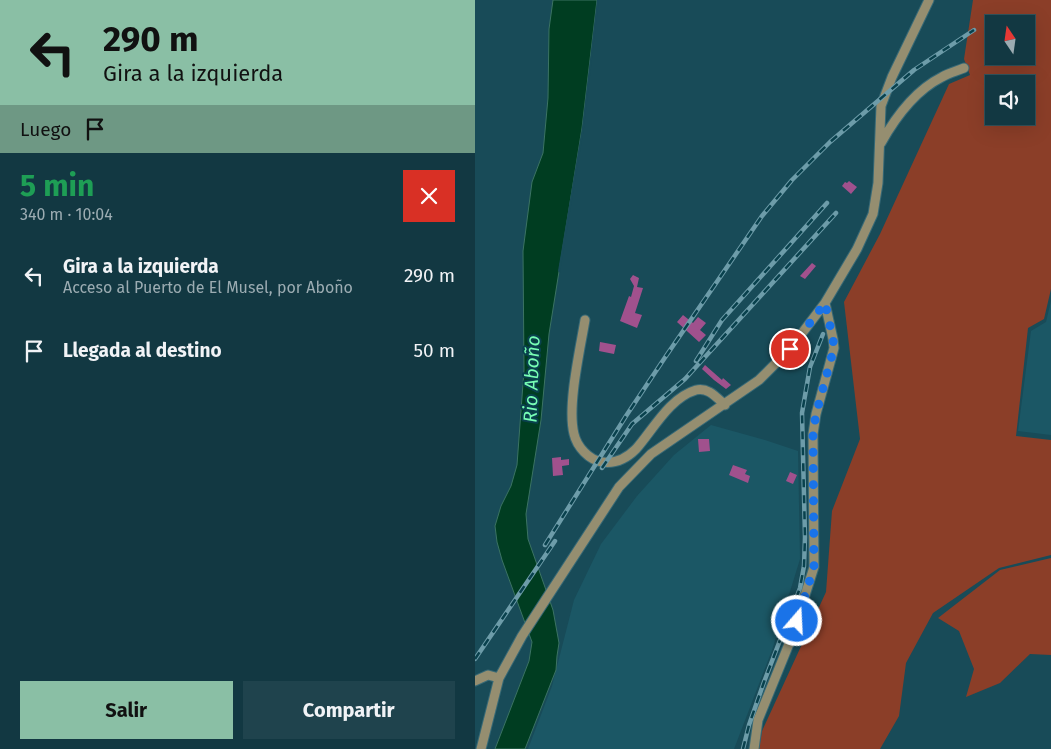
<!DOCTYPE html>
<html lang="es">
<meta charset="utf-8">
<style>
:root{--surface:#123842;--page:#1f434d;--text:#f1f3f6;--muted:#9cacb2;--line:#31525b;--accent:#8abfa5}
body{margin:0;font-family:"Fira Sans",sans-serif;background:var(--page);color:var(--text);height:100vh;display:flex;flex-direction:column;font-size:19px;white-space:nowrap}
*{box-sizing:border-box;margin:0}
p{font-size:16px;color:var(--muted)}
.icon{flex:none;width:28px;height:28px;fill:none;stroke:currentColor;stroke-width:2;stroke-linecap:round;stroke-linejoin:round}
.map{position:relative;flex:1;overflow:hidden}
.drawer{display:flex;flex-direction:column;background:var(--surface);width:475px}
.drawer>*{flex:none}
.hud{background:#8abfa5;color:#111;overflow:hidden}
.needle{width:32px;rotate:347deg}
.controls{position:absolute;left:510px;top:15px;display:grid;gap:10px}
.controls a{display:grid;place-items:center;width:50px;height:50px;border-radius:0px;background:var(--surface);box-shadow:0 5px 20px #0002,0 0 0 1px var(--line);font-size:25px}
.pin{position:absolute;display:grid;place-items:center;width:42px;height:42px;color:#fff;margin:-21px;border:2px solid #fff;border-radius:50%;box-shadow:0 1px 5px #0007}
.me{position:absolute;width:55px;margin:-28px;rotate:19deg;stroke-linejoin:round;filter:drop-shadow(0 0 4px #0008)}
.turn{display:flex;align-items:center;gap:18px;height:105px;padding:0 20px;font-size:22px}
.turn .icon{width:65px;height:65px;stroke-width:2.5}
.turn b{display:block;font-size:35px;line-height:42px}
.then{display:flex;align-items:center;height:48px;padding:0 20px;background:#0003;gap:10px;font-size:19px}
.round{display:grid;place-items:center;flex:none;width:52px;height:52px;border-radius:0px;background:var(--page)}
.headline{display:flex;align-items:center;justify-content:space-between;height:85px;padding:0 20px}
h1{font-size:30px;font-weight:700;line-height:38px;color:#1e9e55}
.button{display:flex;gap:10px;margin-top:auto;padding:10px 20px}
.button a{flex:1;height:58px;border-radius:0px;background:var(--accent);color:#111;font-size:20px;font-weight:700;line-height:58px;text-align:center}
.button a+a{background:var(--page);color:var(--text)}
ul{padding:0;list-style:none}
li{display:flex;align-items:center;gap:15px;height:75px;padding:0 20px}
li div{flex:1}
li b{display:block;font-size:19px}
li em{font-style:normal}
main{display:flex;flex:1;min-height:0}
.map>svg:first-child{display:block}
</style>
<main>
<section class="drawer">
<div class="hud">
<div class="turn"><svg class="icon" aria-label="left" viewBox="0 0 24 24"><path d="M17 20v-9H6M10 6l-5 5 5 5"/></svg><div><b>290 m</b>Gira a la izquierda</div></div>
<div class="then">Luego<svg class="icon" aria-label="arrive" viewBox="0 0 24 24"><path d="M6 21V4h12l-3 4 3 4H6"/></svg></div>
</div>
<div class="headline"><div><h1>5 min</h1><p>340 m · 10:04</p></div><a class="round" style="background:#d93025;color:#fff"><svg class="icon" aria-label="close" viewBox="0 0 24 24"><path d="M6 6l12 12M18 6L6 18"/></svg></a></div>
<ul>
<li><svg class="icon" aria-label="left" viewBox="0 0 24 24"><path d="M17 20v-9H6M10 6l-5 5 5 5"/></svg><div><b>Gira a la izquierda</b><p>Acceso al Puerto de El Musel, por Aboño</p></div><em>290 m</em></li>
<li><svg class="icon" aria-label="arrive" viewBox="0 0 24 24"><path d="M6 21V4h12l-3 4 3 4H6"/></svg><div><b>Llegada al destino</b></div><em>50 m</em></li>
</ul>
<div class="button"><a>Salir</a><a>Compartir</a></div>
</section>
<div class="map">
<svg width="576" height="749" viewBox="0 0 576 749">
<rect width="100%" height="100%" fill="#184b58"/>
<path fill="#1b5765" d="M576 301V435L543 431 556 331 571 322Z
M236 425 290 440 323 451 325 559 297 650 259 749H53L77 686 99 600 126 544 162 496 199 455Z"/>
<path fill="#8b3e28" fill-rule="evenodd" d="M498 0H576V289L569 319 553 328 541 436 576 440V555L524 568 458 613 431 663 424 716 405 749H284L287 731 351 592 357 511 385 439 369 302 405 234 474 84 495 75 489 59ZM519 24H551V56H519ZM519 84H551V116H519Z
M576 558V655L555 654 525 683 491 697 499 669 484 631 463 618 525 570Z"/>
<path fill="#003d21" stroke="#3b7363" d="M78 0H122L107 128 74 334 66 420 51 514 53 539 78 610 84 643 82 656 81 670 50 749H20L54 661 57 642 27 560 22 542 20 526 26 506 36 486 42 465 49 370 48 251 57 182 68 153 73 98 74 29Z"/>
<path fill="#184b58" d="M122 0H124L109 128 85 273 83 271 107 128Z"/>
<path fill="#a0518d" d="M374 181 382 187 376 194 367 186 370 182 372 183Z
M337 263 341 266 330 279 325 276Z
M158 275 164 278 162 287 168 288 160 313 167 315 162 328 145 321 154 296 156 297 159 286 155 279Z
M208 315 218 323 223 317 231 323 225 330 231 335 224 342 202 322Z
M125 342 141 345 139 354 124 351Z
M230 365 247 380 248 378 256 385 251 389 239 380 227 369Z
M223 439H234L235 451 224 452Z
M86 457V460L94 459V465L87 466 88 475 78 476 77 458Z
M258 465 272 470 270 474 275 476 273 483 254 475Z
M315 472 322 475 318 484 311 481Z"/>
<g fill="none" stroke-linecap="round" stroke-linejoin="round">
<g stroke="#376976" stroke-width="11">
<path id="minor" d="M406 143C420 118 441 90 467 77 474 73 482 71 489 68
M110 320C105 350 92 406 99 434 102 447 114 460 127 462 140 464 152 458 161 449 178 430 194 398 221 390 233 387 241 397 250 405
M0 681 13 675 24 678
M6 749 24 678 47 636 144 487 176 454 284 380 315 349 350 303 382 249 398 214 403 183 406 106 417 77 454 0
M279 749 283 720 316 639 339 567 338 434 341 414 359 348 358 339 350 303"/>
</g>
<use href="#minor" stroke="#958e70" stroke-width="9"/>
<g stroke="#6d9ca9" stroke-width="4.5">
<path id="rail" d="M221 361 247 320 352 203
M127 468 157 424 210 379 361 213
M70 545 151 416 191 356 287 216 317 180 355 142 439 70 499 30
M0 659 80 541
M268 749 274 725 289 682 325 588 329 566 330 537 327 413 335 367 348 334"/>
</g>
<use href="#rail" stroke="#09414d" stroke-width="2.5" stroke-dasharray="8" stroke-linecap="butt"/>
</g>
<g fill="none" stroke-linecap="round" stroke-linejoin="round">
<path stroke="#1a73e8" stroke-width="9" stroke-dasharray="0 16.2" d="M315 349 350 303 358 339 359 348 341 414 338 434 339 567 322 621"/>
</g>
<g text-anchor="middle" stroke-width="4" stroke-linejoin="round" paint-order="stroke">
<g font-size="19" font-style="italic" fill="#77feb4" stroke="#09414d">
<text transform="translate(56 379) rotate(-88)" y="7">Rio Aboño</text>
</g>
</g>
</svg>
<div class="controls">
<a><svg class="needle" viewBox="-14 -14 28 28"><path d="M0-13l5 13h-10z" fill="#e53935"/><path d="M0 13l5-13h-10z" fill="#9cacb2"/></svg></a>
<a><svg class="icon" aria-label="sound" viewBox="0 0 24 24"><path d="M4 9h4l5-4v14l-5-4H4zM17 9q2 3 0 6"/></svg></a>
</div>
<div class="pin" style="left:315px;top:349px;background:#d93025"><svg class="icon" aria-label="arrive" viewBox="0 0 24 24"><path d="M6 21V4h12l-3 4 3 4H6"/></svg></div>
<svg class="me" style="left:322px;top:621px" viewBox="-20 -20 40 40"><circle r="17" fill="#1a73e8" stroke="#fff" stroke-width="3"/><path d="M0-11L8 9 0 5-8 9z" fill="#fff"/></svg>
</div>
</main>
